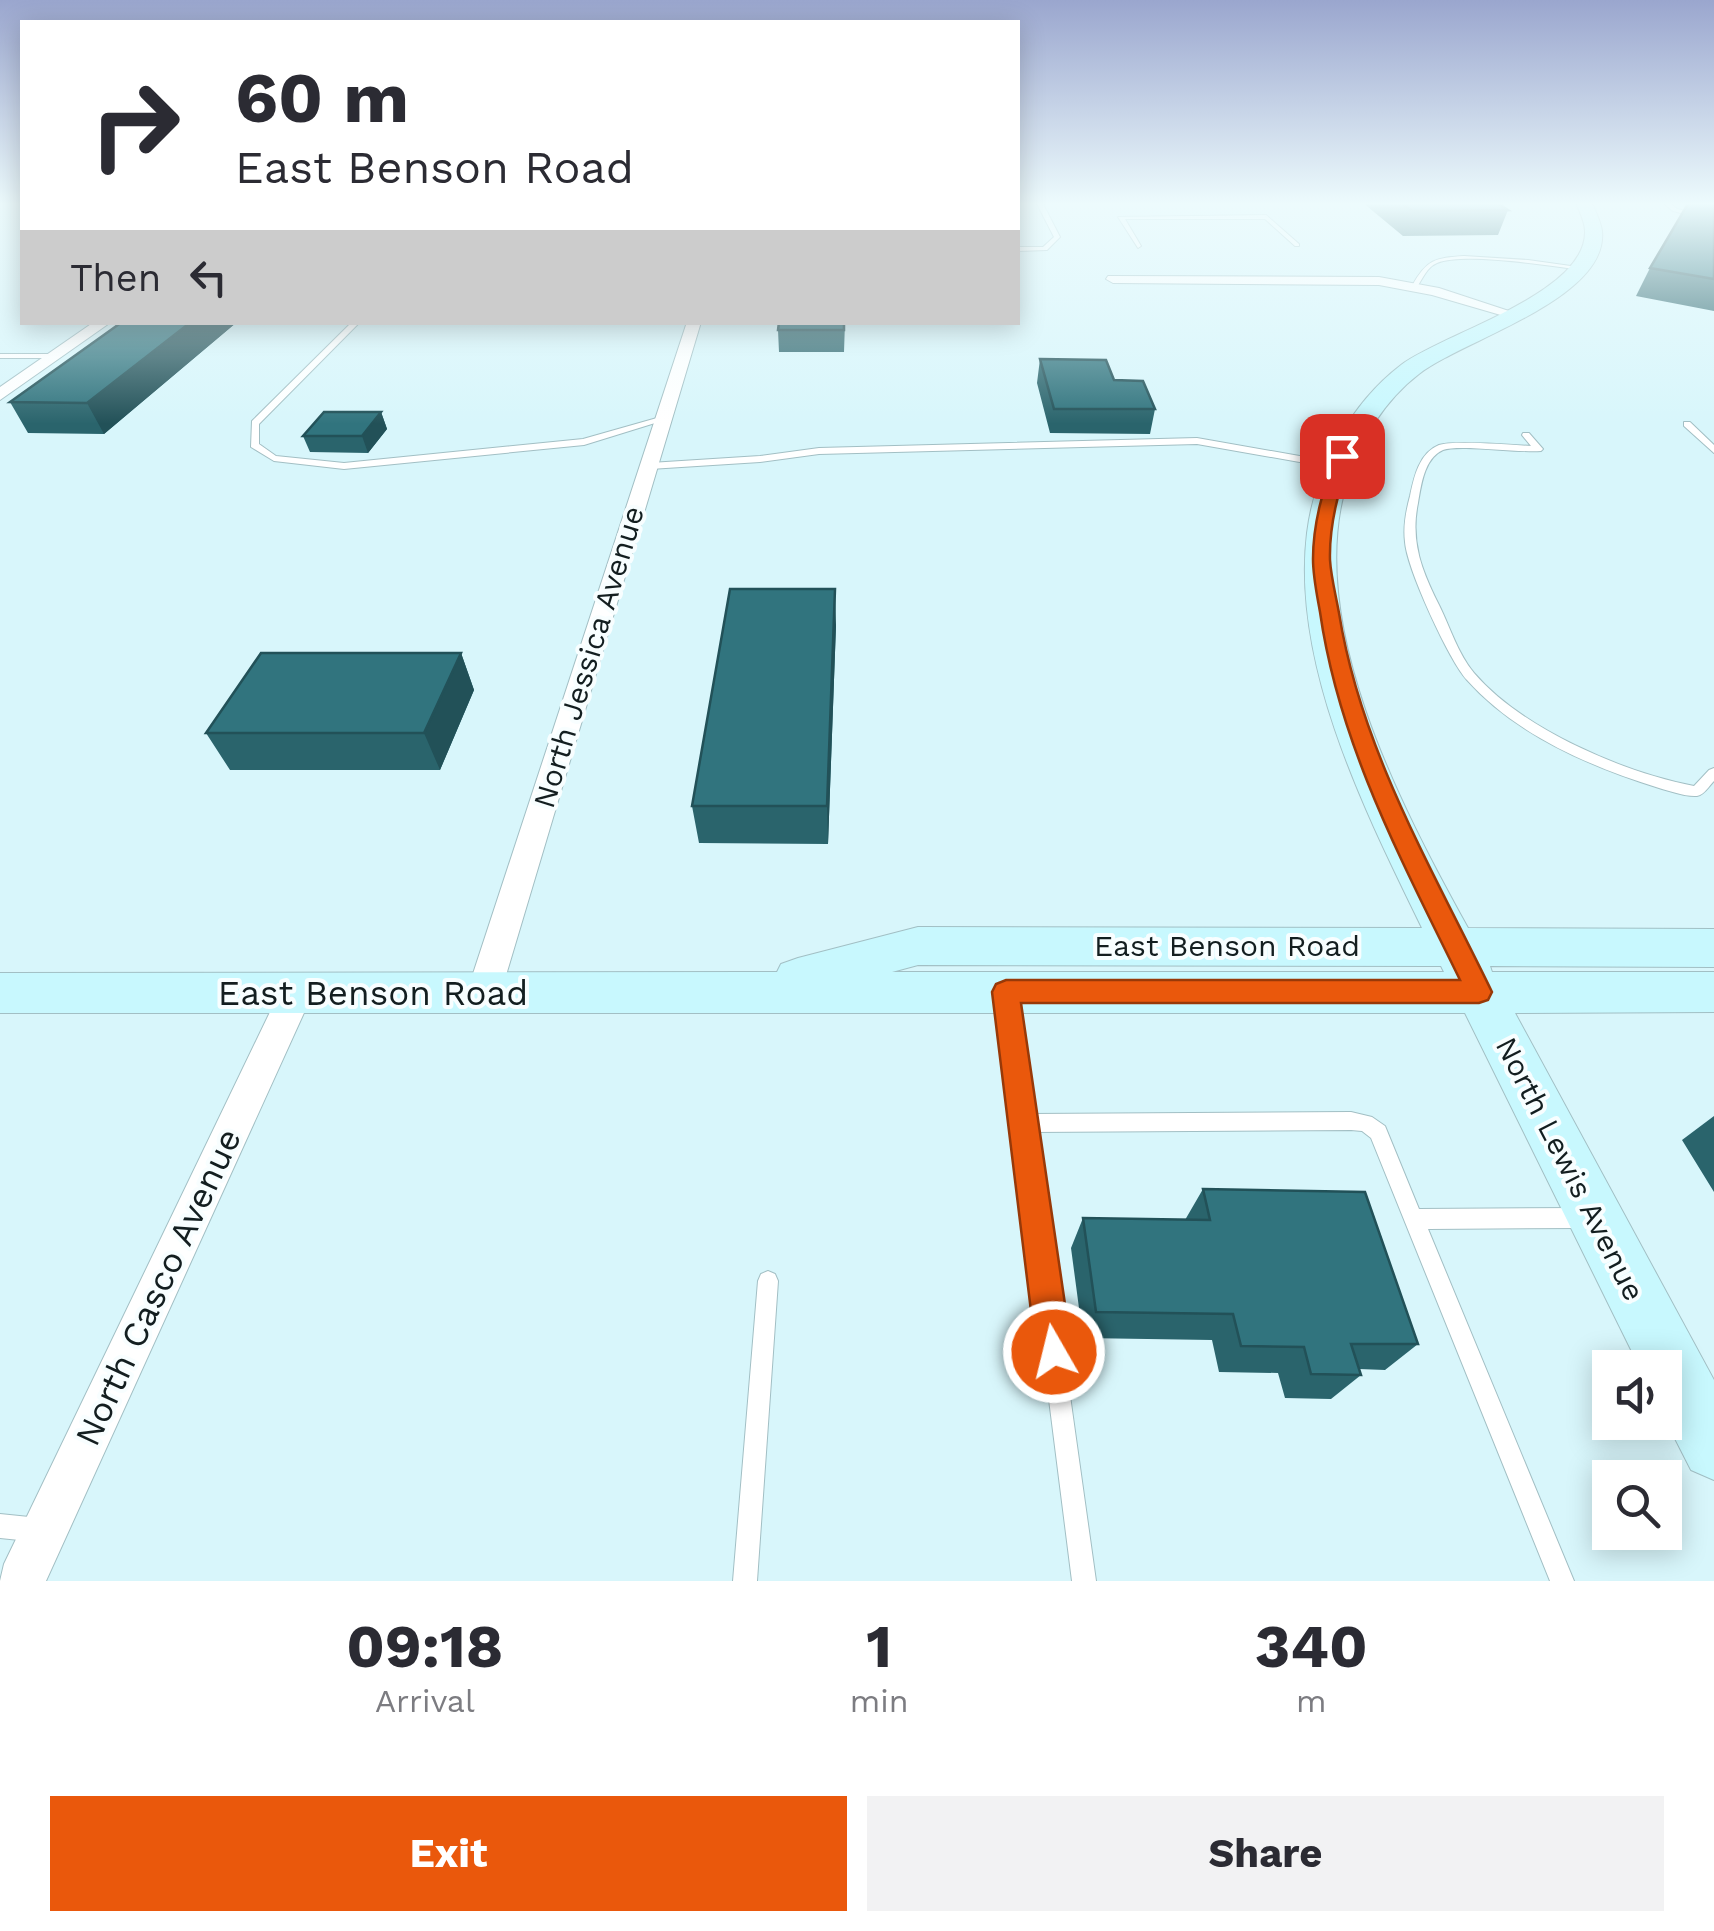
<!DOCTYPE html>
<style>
:root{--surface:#fff;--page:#f2f2f3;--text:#2b2b33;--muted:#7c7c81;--accent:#ea580c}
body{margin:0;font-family:"Work Sans",sans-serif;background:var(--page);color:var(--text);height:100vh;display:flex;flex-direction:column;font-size:38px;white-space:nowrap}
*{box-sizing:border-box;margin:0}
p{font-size:32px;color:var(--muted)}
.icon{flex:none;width:55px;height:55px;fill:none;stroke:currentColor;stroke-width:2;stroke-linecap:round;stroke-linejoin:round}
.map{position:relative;height:1581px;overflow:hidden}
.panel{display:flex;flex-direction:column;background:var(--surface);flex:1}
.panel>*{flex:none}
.hud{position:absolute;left:20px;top:20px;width:1000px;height:305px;border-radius:0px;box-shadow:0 5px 25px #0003;background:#fff;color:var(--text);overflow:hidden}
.controls{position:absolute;left:1592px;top:1350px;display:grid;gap:20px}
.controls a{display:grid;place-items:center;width:90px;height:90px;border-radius:0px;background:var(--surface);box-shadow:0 5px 25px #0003;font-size:50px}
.pin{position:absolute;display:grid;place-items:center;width:85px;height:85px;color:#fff;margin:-42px;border-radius:20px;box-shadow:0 5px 15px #0006}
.me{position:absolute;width:110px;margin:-55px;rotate:352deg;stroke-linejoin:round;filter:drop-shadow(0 0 8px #0008)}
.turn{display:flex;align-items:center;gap:35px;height:210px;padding:0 50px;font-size:45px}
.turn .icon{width:130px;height:130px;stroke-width:2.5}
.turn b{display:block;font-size:70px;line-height:85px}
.then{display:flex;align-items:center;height:95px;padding:0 50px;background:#0003;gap:20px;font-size:38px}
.eta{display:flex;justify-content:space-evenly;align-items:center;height:170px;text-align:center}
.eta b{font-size:60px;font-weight:700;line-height:70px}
.cta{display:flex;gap:20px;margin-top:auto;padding:20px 50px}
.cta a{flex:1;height:115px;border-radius:0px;background:var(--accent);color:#fff;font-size:40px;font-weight:700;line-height:115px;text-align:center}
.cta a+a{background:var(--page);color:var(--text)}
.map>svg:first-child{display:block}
</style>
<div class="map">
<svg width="1714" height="1581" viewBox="0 0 1714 1581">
<rect width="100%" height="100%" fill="#d8f6fb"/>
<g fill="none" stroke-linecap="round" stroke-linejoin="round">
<g stroke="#a2bfc4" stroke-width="2">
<path id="lane" d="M1036 202H1042L1060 237 1047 250 1018 251V247H1043L1054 237Z
M1662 202H1669L1677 209 1714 217V221L1673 211Z
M1266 215 1299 244V246H1295L1265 219H1125L1141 246 1138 248 1118 217Z
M1464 256 1528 260 1585 268 1582 270C1549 266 1466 252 1437 263 1427 267 1423 278 1417 287L1412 286C1427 259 1435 258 1464 256Z
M352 322H360L259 424V444L276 456 344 463 583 439 664 416 668 419 584 445 344 469 274 461 251 447 252 421Z
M0 354H56L60 356 56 358H0Z
M1684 422H1690L1714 445V453L1684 426Z
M1523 433H1529L1543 449 1541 451C1518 453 1459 444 1443 450 1424 458 1421 486 1418 503 1410 542 1422 571 1439 605 1450 627 1458 654 1474 673 1522 729 1622 772 1694 786L1709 770 1714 768V781C1709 786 1704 795 1697 796 1686 797 1670 791 1659 788 1591 767 1516 735 1467 680 1449 660 1407 569 1405 542 1403 526 1406 511 1410 496 1414 477 1419 453 1439 445 1454 440 1511 445 1531 446L1522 435Z
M1197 438 1339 463 1344 466 1339 469 1197 444 819 454 760 462 650 469 645 466 650 463 760 456 819 448Z
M1006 990 1012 992 1014 997 1031 1114 1351 1112 1372 1117 1385 1126 1419 1209 1580 1208 1587 1211 1590 1218 1587 1225 1580 1228 1428 1229 1574 1581H1550L1371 1138 1362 1131 1351 1130 1033 1132 1096 1581H1072L998 997 1000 992Z
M768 1271 775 1274 778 1281 757 1581H733L758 1281 761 1274Z
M0 1514 39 1518 47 1522 51 1530 47 1538 39 1542 0 1538Z"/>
</g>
<g stroke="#a2bfc4" stroke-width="2">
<path id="street" d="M1108 276 1379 277 1439 288 1518 314 1511 318 1432 295 1379 285 1113 283 1106 279Z
M94 322H111L0 400V387Z
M687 322H701L501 992 496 1002 484 1006 472 1002 467 992Z
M296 979 308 983 313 993 46 1581H0L4 1564 284 983Z"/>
</g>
<g stroke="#a2bfc4" stroke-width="2">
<path id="secondary" d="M1576 202H1592C1595 211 1601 222 1602 231 1609 299 1462 340 1419 374 1385 400 1361 439 1348 479 1302 620 1401 807 1468 928L1714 929V967L1490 966 1492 972H1714V1012L1515 1013 1714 1380V1480L1691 1470 1665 1419V1368H1640L1465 1013H0V973L777 972 781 964 798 958 918 927 1422 928C1366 813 1291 665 1307 533 1315 469 1350 404 1401 365 1443 333 1587 294 1585 231 1585 222 1579 211 1576 202ZM918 965 1441 966 1444 972H892Z"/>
</g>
<use href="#lane" fill="#fff" fill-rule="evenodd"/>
<use href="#street" fill="#fff" fill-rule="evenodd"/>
<use href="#secondary" fill="#c8f8fe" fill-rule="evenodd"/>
</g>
<path fill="#2a646c" d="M1362 202H1496L1508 210 1498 235 1403 236Z
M1714 202V311L1636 296 1650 268Z
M122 322H237L104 434 28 433 10 402Z
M845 322 844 352H779L778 330Z
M1040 359 1114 380 1155 409 1150 434 1050 433 1037 383Z
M381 412 387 429 368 453 310 452 303 436Z
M836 625 828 844 699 843 692 806Z
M461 653 474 690 440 770H230L206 733Z
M1714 1116V1192L1682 1140Z
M1203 1189 1418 1344 1385 1370 1359 1369 1361 1375 1331 1399 1285 1398 1278 1373 1219 1372 1212 1340 1083 1338 1071 1248 1083 1218 1185 1220Z"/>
<path fill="#225158" d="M191 322H237L104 434 87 403Z
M381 412 387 429 368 453 362 436Z
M835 589 836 625 828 844 827 806Z
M461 653 474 690 440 770 424 733Z"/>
<path fill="#31747e" stroke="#225158" stroke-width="2.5" d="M1401 202H1496L1508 210 1412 211Z
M1689 202H1714V279L1650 268Z
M122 322H191L87 403 10 402Z
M779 322H844V330H778Z
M1040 359 1106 360 1114 380 1143 381 1155 409H1054Z
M324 412H381L362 436H303Z
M730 589H835L827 806H692Z
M261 653H461L424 733H206Z
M1203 1189 1365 1192 1418 1344H1351L1361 1375 1311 1374 1304 1347 1241 1346 1233 1314 1096 1312 1083 1218 1210 1220Z"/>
<linearGradient id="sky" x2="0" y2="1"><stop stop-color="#9aa6ce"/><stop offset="0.48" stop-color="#edfbfd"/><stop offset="1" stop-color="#edfbfd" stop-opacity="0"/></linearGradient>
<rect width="1714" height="424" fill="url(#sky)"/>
<path fill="#ea580c" stroke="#983908" stroke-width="2.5" d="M1342 451 1350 456C1339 490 1329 524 1330 560 1331 577 1336 596 1339 613 1361 750 1432 868 1492 992L1488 1000 1479 1003H1021L1072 1352 1067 1364 1054 1370 1041 1364 1036 1352 992 992 996 984 1006 980H1460C1402 861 1339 745 1320 612 1317 595 1313 577 1313 559 1313 523 1323 490 1335 456Z"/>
<g text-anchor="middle" stroke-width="8" stroke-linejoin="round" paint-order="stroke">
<g font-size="30" fill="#131e20" stroke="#f8feff">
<text transform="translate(589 657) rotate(-73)" y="10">North Jessica Avenue</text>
<text x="1227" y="956">East Benson Road</text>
<text transform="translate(1570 1169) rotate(63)" y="10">North Lewis Avenue</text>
</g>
<g font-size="35" fill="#131e20" stroke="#f8feff">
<text x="373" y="1005">East Benson Road</text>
<text transform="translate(158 1287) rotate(-65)" y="12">North Casco Avenue</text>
</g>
</g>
</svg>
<div class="controls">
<a><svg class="icon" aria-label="sound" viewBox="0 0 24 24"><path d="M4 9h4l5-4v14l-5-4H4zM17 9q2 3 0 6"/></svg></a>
<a><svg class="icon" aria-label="search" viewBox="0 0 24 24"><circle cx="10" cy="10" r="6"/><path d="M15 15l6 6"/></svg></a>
</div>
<div class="pin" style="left:1342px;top:456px;background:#d93025"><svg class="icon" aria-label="arrive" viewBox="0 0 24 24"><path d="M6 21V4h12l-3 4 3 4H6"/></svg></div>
<svg class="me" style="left:1054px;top:1352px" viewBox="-20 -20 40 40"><circle r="17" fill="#ea580c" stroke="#fff" stroke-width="3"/><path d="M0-11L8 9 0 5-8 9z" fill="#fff"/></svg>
<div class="hud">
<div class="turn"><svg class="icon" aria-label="right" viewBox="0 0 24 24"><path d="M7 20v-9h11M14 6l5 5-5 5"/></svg><div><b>60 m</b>East Benson Road</div></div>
<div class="then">Then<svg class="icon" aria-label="left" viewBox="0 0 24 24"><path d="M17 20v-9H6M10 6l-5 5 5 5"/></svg></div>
</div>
</div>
<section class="panel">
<div class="eta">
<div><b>09:18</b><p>Arrival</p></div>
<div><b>1</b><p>min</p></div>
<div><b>340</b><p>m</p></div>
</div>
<div class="cta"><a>Exit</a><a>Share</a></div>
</section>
